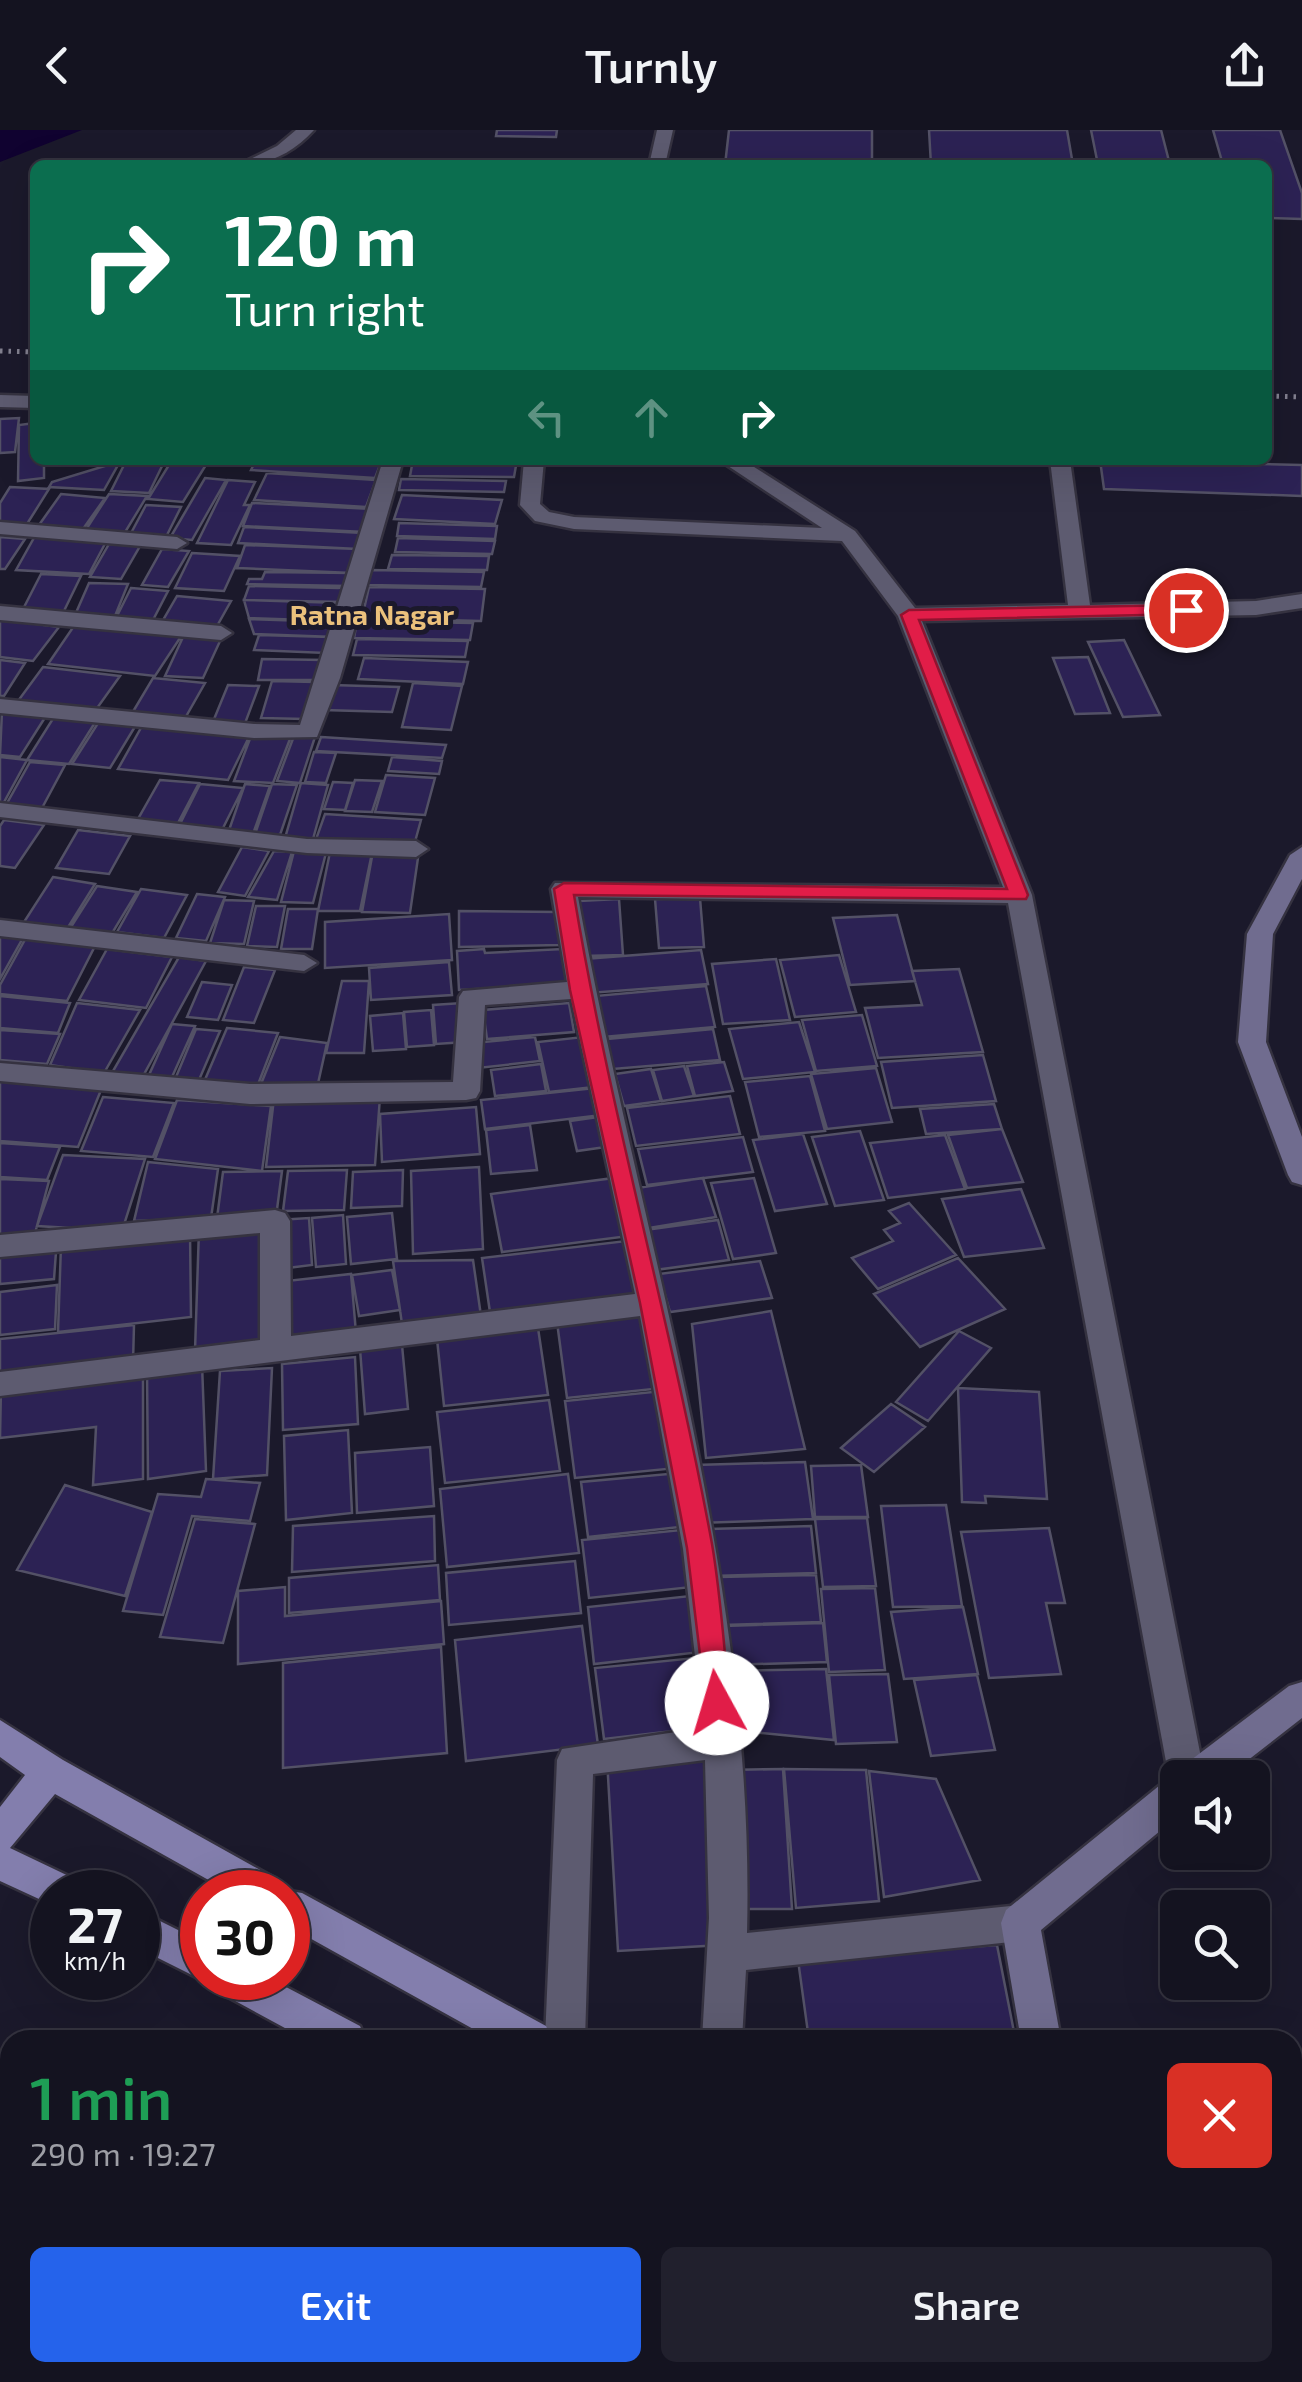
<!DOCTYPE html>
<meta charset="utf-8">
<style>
:root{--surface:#141320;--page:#21202d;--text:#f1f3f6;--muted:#9d9ea5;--line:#33323e;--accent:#2563eb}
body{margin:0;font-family:"Exo 2",sans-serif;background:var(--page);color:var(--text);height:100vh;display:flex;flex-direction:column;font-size:38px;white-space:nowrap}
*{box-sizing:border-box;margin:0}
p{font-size:32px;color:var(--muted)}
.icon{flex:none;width:55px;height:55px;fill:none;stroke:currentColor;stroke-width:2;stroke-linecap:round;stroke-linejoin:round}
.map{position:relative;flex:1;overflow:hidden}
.side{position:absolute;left:0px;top:1900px;width:1302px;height:352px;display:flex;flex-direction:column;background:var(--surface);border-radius:30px 30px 0 0;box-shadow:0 10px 40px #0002,0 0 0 2px var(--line)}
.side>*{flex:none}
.hud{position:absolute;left:30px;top:30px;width:1242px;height:305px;border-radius:15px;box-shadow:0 10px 40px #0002,0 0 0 2px var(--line);background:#0b6e4f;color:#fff;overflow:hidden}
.controls{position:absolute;left:1160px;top:1630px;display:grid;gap:20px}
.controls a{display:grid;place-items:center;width:110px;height:110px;border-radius:15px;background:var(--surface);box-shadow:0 10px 40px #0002,0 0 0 2px var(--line);font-size:50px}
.speed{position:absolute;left:30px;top:1740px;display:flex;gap:20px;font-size:50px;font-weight:700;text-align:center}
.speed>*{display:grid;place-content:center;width:130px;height:130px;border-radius:50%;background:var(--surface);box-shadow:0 10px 40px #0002,0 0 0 2px var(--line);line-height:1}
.speed small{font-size:25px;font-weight:400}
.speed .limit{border:15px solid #d22;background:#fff;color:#111}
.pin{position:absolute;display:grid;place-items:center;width:85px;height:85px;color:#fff;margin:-42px;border:5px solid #fff;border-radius:50%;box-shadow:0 2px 10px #0007}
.me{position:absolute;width:110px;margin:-55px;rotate:354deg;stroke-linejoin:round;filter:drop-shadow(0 0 8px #0008)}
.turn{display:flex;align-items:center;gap:35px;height:210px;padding:0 30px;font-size:45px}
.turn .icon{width:130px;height:130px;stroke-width:2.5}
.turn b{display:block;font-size:70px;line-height:85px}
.lanes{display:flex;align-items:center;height:95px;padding:0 30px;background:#0003;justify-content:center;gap:50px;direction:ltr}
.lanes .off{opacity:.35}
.round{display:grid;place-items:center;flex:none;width:105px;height:105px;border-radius:15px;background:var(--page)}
.summary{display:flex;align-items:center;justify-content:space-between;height:170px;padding:0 30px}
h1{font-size:60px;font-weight:600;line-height:75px;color:#1e9e55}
.button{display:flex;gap:20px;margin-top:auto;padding:20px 30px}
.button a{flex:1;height:115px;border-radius:15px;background:var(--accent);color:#fff;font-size:40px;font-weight:600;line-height:115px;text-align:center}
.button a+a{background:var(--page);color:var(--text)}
header{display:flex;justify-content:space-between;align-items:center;height:130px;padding:0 30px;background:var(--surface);font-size:45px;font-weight:600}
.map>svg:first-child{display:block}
</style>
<header><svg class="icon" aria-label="back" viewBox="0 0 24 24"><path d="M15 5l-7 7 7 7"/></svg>Turnly<svg class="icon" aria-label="share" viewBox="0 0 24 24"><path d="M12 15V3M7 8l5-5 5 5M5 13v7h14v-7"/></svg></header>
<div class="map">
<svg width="1302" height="2252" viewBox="0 0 1302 2252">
<rect width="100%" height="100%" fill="#1b192b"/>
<path fill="#100230" d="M0 0H82L0 32Z"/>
<path fill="#2c2254" stroke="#535166" stroke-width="2.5" d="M497 0H557L556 7 496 6Z
M729 0H872V35H725Z
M929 0H1067L1073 35H931Z
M1091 0H1161L1170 35H1098Z
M1213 0H1280L1302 63V89L1268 88V35H1223Z
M19 288 15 322 0 323V289Z
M35 293V330H44V348L18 351 19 295Z
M172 330H209L183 372 148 369Z
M256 330H382L375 348 251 340Z
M413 330H517L514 347 410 346Z
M1100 330 1302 335V366L1104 359Z
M126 331 164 332 149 363 111 361Z
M108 335H118L104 360 49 357 52 352Z
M267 343 376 350 366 377 254 370Z
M205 348 226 350 192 410 170 408Z
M401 349 506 351 504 362 399 360Z
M228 350 255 352 244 375H250L231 415 197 413Z
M10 357 49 359 27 394 0 393V373Z
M61 364 105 368 83 399 39 395Z
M109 364 147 366 124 404 85 401Z
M402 365 502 370 495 394 394 389Z
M252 373 373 379 365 402 243 396Z
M146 375 181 377 166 407 130 405Z
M399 393 497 396 495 409 397 406Z
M244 397 364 403 358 419 238 413Z
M35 406 107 410 89 444 16 440Z
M0 407 25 409 5 439H0Z
M398 408 495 411 492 424 395 422Z
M109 414 140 416 121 449 90 447Z
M245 415 359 419 352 443 237 438Z
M162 419 189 421 168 457 142 455Z
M192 423 240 426 224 461 175 458Z
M392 425 489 426 487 440 388 439Z
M370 440 484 442 481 457 367 455Z
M265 442 353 443 349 456 247 454 249 449H262Z
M41 444 81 446 62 485 21 483Z
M89 453 128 454 115 486 75 485Z
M249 456 338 458 348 457 344 472 244 470Z
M369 457 485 459 481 491 362 488Z
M131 458 168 461 153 490 116 488Z
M177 466 231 471 217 496 162 492Z
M244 470 342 473 336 491 249 488Z
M0 489 59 497 33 531 0 527Z
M249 489 338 492 335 507 254 504Z
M357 491 473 493 470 510 354 508Z
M76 493 182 505 155 546 48 534Z
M259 505 331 507 326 523 254 520Z
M183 507 221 509 203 548 165 546Z
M357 509 468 511 465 527 353 525Z
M1124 510 1160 585 1123 587 1088 512Z
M1088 527 1110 583 1075 584 1053 528Z
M364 528 468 532 463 554 358 549Z
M262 529 325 530 321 550H258Z
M0 530 25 533 4 566H0Z
M43 537 120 546 95 581 18 571Z
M153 548 205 553 184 590 131 585Z
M272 551 315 552 305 589 261 588Z
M413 553 462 556 451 600 402 597Z
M228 555 259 556 244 596 212 594Z
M331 555 399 557 392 582 324 580Z
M2 581 46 586 20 627 0 625Z
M54 587 96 591 69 634 27 630Z
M100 590 136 595 110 638 72 634Z
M142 596 249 607 228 650 118 639Z
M251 606 290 609 273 653 234 651Z
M294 606 315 607 300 653 277 651Z
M321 607 446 615 442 628 316 621Z
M314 622 336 623 326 653 305 652Z
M0 627 27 630 3 674 0 673Z
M392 627 442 631 439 644 388 641Z
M30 632 65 635 42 678 6 675Z
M386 645 435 648 425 685 375 682Z
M160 650 199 653 178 693 138 689Z
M355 650 382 651 372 682 345 681Z
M333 652 353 653 345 680 324 679Z
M301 653 328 655 313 709 285 708Z
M200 654 243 658 222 700 179 696Z
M245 654 270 656 253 704 228 703Z
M272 654 297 655 280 705 255 704Z
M325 684 421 690 413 719 315 712Z
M4 690 44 695 15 738 0 736V696Z
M78 700 130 706 109 744 56 738Z
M242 717 269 721 245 766 218 762Z
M274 721 292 722 277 770 248 767Z
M294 721 326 723 313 773 281 772Z
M373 721H419L410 783 362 782Z
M330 722 372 723 360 781H318Z
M53 747 95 754 67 799 24 792Z
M97 756 137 762 111 805 69 800Z
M141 759 187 765 164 808 117 802Z
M197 764 225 767 206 811 176 808Z
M700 768 704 817 659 818 655 769Z
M619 769 623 825 583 826 579 771Z
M224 770 254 771 244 814 210 813Z
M256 776H285L277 817 247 816Z
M288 779H318L312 819H281Z
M459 781 560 782V815L459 817Z
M449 784 452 830 325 838V792Z
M897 785 915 851 850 855 833 788Z
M0 803 24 806 0 849Z
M27 806 96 814 67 871 0 864V855Z
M107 819 172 827 146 878 79 870Z
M484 819 485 823 563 819 567 854 459 860 457 821Z
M701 820 708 854 589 863 584 829Z
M839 825 856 882 795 887 780 830Z
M179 827 206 831 143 946 113 941Z
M776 829 790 890 723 894 712 834Z
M449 832 452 865 371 870 369 838Z
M244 837 275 840 254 893 223 890Z
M959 839 983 922 878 928 865 878 922 875 912 841Z
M342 851H369L364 923H326Z
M202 852 232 855 218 890 187 887Z
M706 856 715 897 603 907 595 866Z
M0 866 70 873 58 903 0 898Z
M77 873 140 880 104 943 50 935Z
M462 873 465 912 436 914 433 875Z
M569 873 574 902 487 909 483 880Z
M431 880 434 915 407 917 404 882Z
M403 883 406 919 373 921 370 886Z
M862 885 877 936 816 941 802 890Z
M799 892 815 942 743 949 729 899Z
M172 894 195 896 172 947 149 945Z
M227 898 278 903 257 957 204 952Z
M196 899 220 901 199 950 176 947Z
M713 899 720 930 613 939 607 909Z
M0 900 60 904 47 934 0 930Z
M280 907 327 913 317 958 261 954Z
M535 907 540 931 478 938 473 913Z
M583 907 594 957 549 962 538 912Z
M983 925 996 971 892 978 881 932Z
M724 932 733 961 695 966 687 936Z
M541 934 546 961 495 966 491 940Z
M684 936 694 966 662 971 653 940Z
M876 938 892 992 827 999 811 944Z
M651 939 661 971 624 976 615 944Z
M810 946 825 1001 759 1007 745 952Z
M0 947 103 955 78 1017 0 1011Z
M595 958 602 985 485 999 481 970Z
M730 966 740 1004 636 1016 627 978Z
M103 967 174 973 153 1027 81 1021Z
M380 967 375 1035 266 1037 274 968Z
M177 970 271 976 262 1041 155 1029Z
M994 974 1002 999 926 1004 920 979Z
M476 977 480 1024 382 1032 380 984Z
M605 986 613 1016 577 1021 570 991Z
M530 995 537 1040 491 1044 486 1000Z
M1002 999 1023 1052 967 1058 948 1005Z
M860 1001 884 1070 835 1076 812 1007Z
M803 1004 827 1074 775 1081 753 1010Z
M945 1005 965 1059 888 1068 870 1013Z
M743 1007 753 1042 647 1055 638 1019Z
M0 1013 60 1017 47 1050 0 1047Z
M63 1025 145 1029 122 1101 37 1096Z
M148 1032 218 1039 211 1088 134 1091Z
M479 1037 483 1119 413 1124 411 1041Z
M347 1040 344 1080 283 1081 288 1041Z
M403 1040 402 1076 351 1078 353 1042Z
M282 1041 276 1087 217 1088 223 1042Z
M614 1048 629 1106 502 1122 491 1064Z
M703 1048 716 1087 649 1098 637 1058Z
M754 1048 776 1123 733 1129 711 1053Z
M0 1049 49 1051 34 1107 0 1106Z
M1021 1059 1044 1118 964 1127 942 1069Z
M909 1073 956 1125 878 1159 852 1128 893 1111 884 1100 900 1093 889 1081Z
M392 1083 397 1129 351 1134 347 1087Z
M343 1085 346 1134 316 1137 312 1088Z
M309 1088 312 1135 279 1139 278 1090Z
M718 1090 729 1130 655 1140 645 1100Z
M272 1093V1215L195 1221 199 1099Z
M190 1102 191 1187 58 1202 61 1115Z
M626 1111 640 1172 491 1189 482 1128Z
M56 1122 54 1149 0 1154V1127Z
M958 1128 1005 1179 920 1217 874 1164Z
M473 1130 481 1186 402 1194 393 1131Z
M760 1131 772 1168 670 1182 659 1144Z
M392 1140 400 1180 359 1186 352 1145Z
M351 1144 356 1203 280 1212 277 1152Z
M57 1155 55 1199 0 1205V1162Z
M771 1181 805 1319 706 1328 692 1194Z
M649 1182 663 1258 567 1268 557 1192Z
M134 1195 133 1233 0 1248V1209Z
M538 1198 548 1265 444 1276 437 1209Z
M959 1201 991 1218 928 1291 896 1272Z
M402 1215 408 1279 365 1284 360 1219Z
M355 1227 358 1294 283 1300 282 1234Z
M202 1234 206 1341 148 1349 147 1241Z
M272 1238 267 1345 213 1349 220 1241Z
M143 1242V1349L93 1355 96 1297 0 1308 1 1257Z
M958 1258 1039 1262 1047 1369 985 1366 986 1373 962 1372Z
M662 1261 677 1338 575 1348 565 1271Z
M549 1270 560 1341 445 1353 437 1282Z
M891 1274 925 1297 874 1342 841 1318Z
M348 1300 352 1383 286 1390 284 1306Z
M430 1317 434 1376 357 1383 355 1323Z
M805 1332 813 1389 699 1393 695 1335Z
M861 1335 868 1387H815L811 1336Z
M679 1343 689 1396 588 1407 581 1352Z
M568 1344 579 1423 447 1437 440 1359Z
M206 1349 260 1353 250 1391 192 1386 163 1485 123 1481 158 1364 201 1367Z
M65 1355 152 1382 125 1466 17 1440Z
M946 1375 962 1476 893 1477 881 1376Z
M434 1386 435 1431 292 1442 293 1396Z
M867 1388 876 1456 823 1457 815 1389Z
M195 1389 255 1394 223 1513 160 1507Z
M811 1396 816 1443 712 1446 709 1399Z
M1049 1398 1065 1473H1046L1061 1544 989 1548 961 1402Z
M681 1400 692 1457 589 1468 582 1410Z
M575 1431 581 1483 449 1495 446 1443Z
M438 1435 440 1470 289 1483V1448Z
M816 1445 821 1492 722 1495 719 1447Z
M285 1457V1486L441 1471 444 1514 238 1534V1461Z
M875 1458 885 1540 829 1542 821 1459Z
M690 1466 701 1522 594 1534 588 1477Z
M963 1477 978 1544 904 1549 891 1482Z
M823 1493 827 1532 726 1535 722 1496Z
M582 1496 598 1615 466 1631 455 1510Z
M441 1517 447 1623 283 1638V1533Z
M705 1527 717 1596 604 1609 595 1538Z
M826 1539 834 1610 731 1600 729 1541Z
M888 1544 897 1612 836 1614 829 1545Z
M977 1545 995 1620 931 1626 914 1550Z
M705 1623 722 1815 618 1821 607 1629Z
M783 1639 792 1779H735L727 1640Z
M784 1639 866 1640 879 1771 796 1778Z
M869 1641 936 1649 980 1750 884 1767Z
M997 1815 1015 1907 809 1910 798 1830Z
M1302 1939V2046L1292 2048V1940Z
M1302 2052V2148L1292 2150V2053Z
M1292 2163H1302V2252H1263L1261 2242H1292Z
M357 2242H542L531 2252H364Z"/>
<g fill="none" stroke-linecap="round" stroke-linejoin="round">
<g stroke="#353240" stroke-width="5">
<path id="street" d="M296 0H314C293 23 269 35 238 35L277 16Z
M657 0H673L665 35H649Z
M0 265 35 266V278L0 277Z
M383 330H403L340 548 317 607 254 608 0 583V569L254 594 300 595Z
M524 330H544L540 374 549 382 574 387 822 398 719 330H743L855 401 915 478 1068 475 1050 330H1070L1090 475 1256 471 1302 464V478L1256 485 922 491 1032 765 1205 1648H1178V1661L1169 1648 1008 773 578 767C641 1112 756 1448 747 1803L1020 1775 1034 1780 1039 1793 1034 1806 1020 1811 746 1840 742 1910H702L709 1788 705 1630 593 1644 585 1910H545L557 1630 562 1619 703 1598 683 1419 640 1186 0 1266V1242L260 1210V1103L0 1127V1105L275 1080 285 1083 290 1091 291 1206 635 1164 571 869 485 875 480 961 476 968 466 970 250 974 0 951V933L250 954 453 952 459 867 463 861 567 852 551 759 555 753 1003 757 898 486 842 411 574 399 535 391 520 375Z
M0 392 177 407 187 413 177 419 0 404Z
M0 476 221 496 232 503 221 510 0 490Z
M0 673 307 709 416 711 428 719 416 727 307 723 0 687Z
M0 790 304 825 317 833 304 841 0 806Z"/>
</g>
<g stroke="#353240" stroke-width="5">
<path id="secondary" d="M1302 717V749L1273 804 1266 912 1302 1007V1055L1292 1052 1288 1045 1238 912 1247 804 1290 725Z
M1302 1552V1588L1225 1648H1178V1686L1041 1800 1061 1910H1021L1001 1793 1006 1780 1165 1651 1178 1647 1183 1636 1289 1556Z"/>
</g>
<g stroke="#353240" stroke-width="5">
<path id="primary" d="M0 1590 63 1630 278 1750 283 1760 302 1763 546 1896 552 1910H493L288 1796V1762H230L55 1664 10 1718 77 1750 83 1762H52V1775L0 1751V1677L25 1645 0 1627Z
M138 1780 202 1812V1848H210L202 1850 138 1818Z
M211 1848H269L360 1896 366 1910H307L217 1861Z
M868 2242H922L926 2252H872Z
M1069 2242H1124L1128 2252H1073Z"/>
</g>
<use href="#street" fill="#5d5b70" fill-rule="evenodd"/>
<use href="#secondary" fill="#706c8f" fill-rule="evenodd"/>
<use href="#primary" fill="#837ead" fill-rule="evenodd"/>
<path stroke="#838190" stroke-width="5" stroke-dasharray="2.5 6" stroke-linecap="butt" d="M0 221 35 222
M1268 266 1302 267"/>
</g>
<path fill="#e11d48" stroke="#92132f" stroke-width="2.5" d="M1186 475 1191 477V484L919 490 1028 765 1026 769 574 765C610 983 672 1197 712 1414 721 1466 724 1521 730 1573L726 1582 717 1585 707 1582 687 1418 640 1173 570 860 554 759 564 753 1007 759 901 485 909 480Z"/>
<g text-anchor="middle" stroke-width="10" stroke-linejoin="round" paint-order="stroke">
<g font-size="28" font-weight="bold" fill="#ebc17c" stroke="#1b192b">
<text x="372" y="495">Ratna Nagar</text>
</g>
</g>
</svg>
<div class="controls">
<a><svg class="icon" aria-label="sound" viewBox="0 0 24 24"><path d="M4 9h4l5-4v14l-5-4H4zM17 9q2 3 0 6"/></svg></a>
<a><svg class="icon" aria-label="search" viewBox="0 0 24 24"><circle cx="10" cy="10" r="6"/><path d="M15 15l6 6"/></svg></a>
</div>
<div class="speed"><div>27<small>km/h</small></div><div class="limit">30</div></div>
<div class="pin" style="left:1186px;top:480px;background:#d93025"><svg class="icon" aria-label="arrive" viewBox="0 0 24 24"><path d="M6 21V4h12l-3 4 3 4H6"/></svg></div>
<svg class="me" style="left:717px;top:1573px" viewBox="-20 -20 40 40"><circle r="19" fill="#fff"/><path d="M0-13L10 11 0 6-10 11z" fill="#e11d48"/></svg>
<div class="hud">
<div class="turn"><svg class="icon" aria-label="right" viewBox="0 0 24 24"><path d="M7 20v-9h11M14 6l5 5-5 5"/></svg><div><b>120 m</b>Turn right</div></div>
<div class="lanes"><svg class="icon off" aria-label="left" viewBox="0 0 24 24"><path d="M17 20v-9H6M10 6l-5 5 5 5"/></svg><svg class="icon off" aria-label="ahead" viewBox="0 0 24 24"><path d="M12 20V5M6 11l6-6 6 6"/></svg><svg class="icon" aria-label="right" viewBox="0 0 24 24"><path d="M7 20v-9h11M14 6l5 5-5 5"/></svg></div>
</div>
<section class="side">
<div class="summary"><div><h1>1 min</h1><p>290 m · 19:27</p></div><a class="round" style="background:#d93025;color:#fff"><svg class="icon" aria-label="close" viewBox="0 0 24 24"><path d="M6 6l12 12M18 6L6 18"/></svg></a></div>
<div class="button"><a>Exit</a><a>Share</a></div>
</section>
</div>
